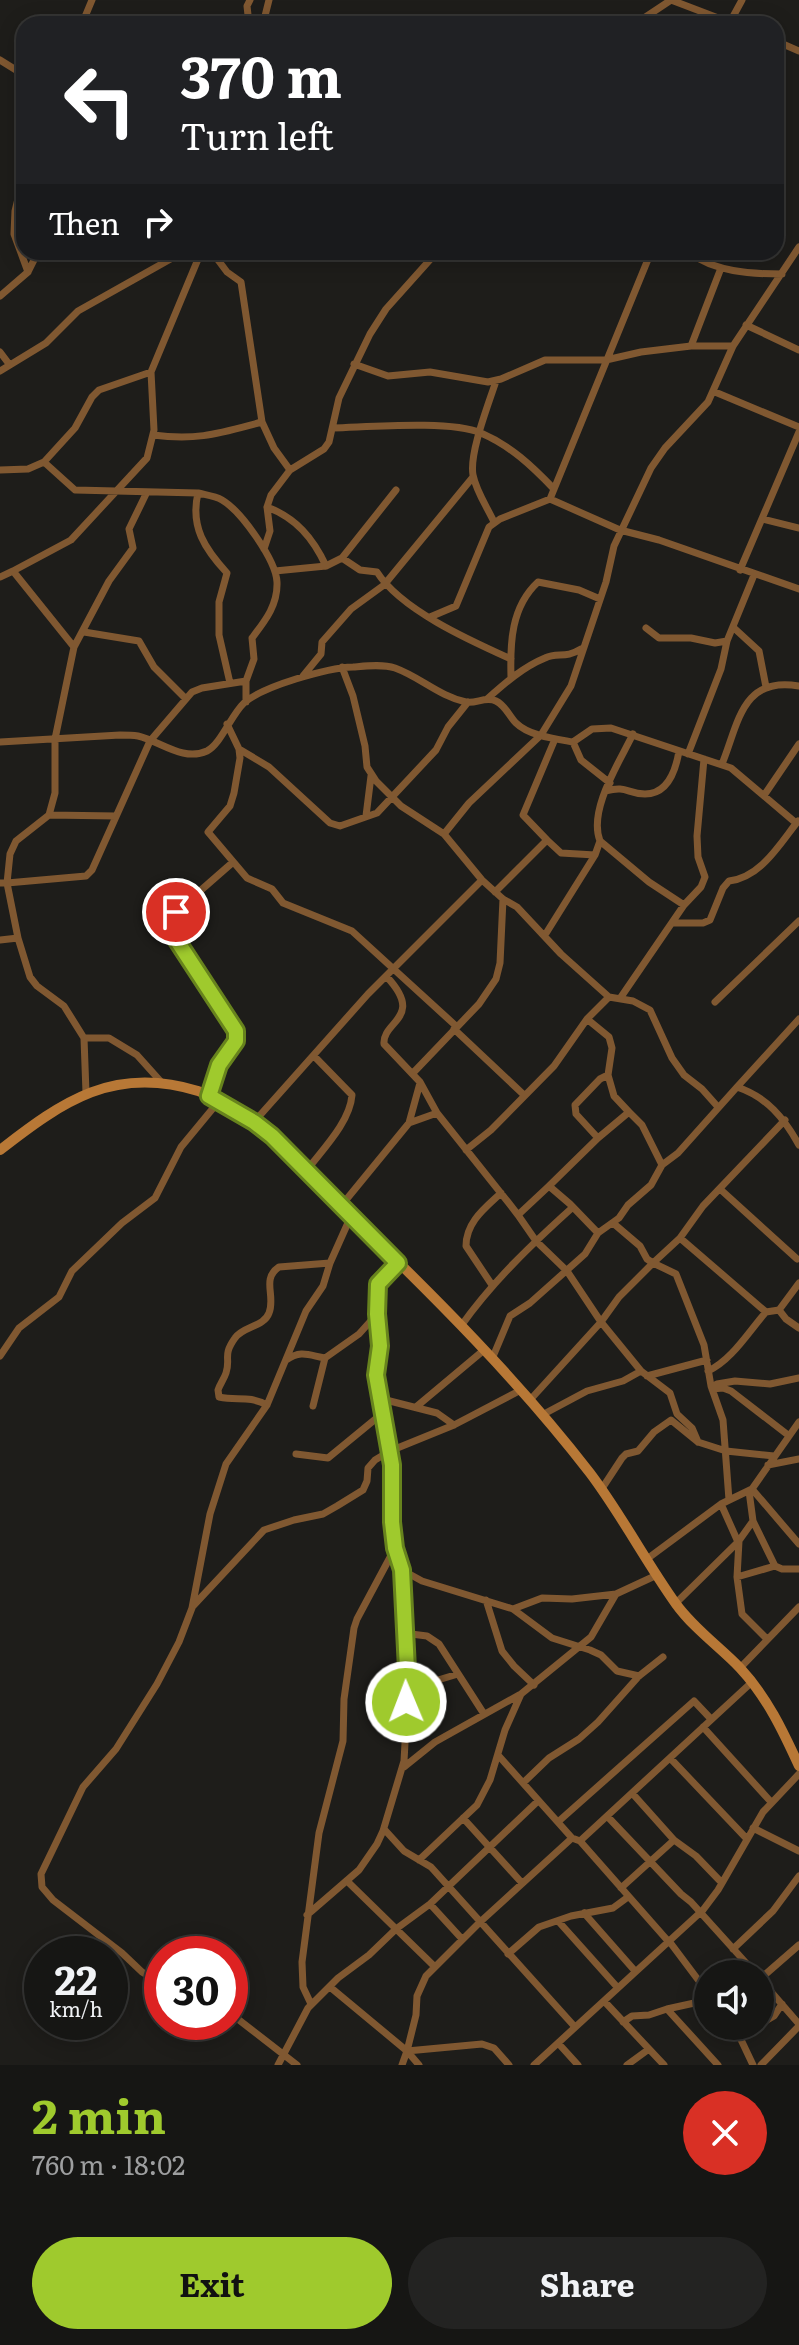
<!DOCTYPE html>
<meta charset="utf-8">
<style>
:root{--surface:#161614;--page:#232322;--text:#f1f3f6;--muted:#9e9fa0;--line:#353534;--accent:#9fca2d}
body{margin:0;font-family:Literata,serif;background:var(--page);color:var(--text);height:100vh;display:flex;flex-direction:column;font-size:30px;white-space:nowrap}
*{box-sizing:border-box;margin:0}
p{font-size:26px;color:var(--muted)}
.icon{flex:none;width:44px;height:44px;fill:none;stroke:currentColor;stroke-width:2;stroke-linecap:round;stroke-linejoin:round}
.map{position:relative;height:2065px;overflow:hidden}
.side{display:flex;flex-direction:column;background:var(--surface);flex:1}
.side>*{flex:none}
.banner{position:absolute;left:16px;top:16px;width:768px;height:244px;border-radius:24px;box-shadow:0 4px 20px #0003,0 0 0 2px var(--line);background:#202124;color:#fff;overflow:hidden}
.tools{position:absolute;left:694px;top:1960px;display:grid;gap:16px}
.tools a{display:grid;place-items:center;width:80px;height:80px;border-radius:50%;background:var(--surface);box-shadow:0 4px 20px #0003,0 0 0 2px var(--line);font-size:40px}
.speed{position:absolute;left:24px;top:1936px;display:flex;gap:16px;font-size:40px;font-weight:700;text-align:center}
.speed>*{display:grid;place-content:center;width:104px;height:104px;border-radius:50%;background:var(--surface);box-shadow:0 4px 20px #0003,0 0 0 2px var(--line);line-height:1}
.speed small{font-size:20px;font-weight:400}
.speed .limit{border:12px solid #d22;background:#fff;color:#111}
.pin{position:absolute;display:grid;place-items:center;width:68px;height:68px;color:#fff;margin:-34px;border:4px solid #fff;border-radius:50%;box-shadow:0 2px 8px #0007}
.me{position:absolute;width:88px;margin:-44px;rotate:359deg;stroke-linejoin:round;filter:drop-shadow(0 0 6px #0008)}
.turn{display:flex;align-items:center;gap:28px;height:168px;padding:0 32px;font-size:36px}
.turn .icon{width:104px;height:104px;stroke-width:2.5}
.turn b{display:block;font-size:56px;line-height:68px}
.then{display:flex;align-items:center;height:76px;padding:0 32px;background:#0003;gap:16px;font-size:30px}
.round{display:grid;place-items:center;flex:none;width:84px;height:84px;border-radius:42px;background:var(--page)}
.overview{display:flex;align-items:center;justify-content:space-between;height:136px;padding:0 32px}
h1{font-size:48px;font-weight:700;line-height:60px;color:var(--accent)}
.primary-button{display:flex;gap:16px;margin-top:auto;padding:16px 32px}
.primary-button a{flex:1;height:92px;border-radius:48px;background:var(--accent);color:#111;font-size:32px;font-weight:700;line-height:92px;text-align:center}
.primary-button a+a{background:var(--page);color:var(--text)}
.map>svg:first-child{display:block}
</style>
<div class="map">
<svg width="799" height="2065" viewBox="0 0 799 2065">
<rect width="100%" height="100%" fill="#1e1d1a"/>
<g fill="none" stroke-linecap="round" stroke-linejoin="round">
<path stroke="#805831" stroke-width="7" d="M671 0 734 24
M82 24 92 0
M249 24 247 6 250 0
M263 24 269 0
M628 24 638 22 671 0
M729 24 742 0
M776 41 799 51
M0 60 24 75
M24 174 15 211 14 234 28 272
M212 252 227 272 241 282 262 422 274 448 290 470
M688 252C715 272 750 274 782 274
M0 296 28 272 38 252
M746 325 799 350
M691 346 721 268
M0 352 9 364
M354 364 388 376 430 372 488 382 501 379 545 360H606L641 352 691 346H733
M0 371 46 343 78 311 183 252
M715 392 799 427
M333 428C370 427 450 420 481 433 511 446 532 466 554 489
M153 435C198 441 220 433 262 422
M44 462 75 428 92 397 99 390 151 372
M0 470 28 469 44 462 75 490 198 493C206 495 215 496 222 500 241 511 276 560 277 582 278 605 265 621 252 638L254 659 246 681V702
M198 493C190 527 205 549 227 573L219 602V635L230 683
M550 499 620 530 659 540 799 589
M267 507C296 518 313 538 326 566
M762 519 799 528
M494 522C487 507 476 491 473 475 469 453 489 403 496 381
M264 549 270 531 267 507 271 495 290 470 324 449 329 442 339 398 370 334 386 309 437 252
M342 558 396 490
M740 570 799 432
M13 571 71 540 147 458 154 430 151 372 201 252
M275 571 326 566 342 558 360 570 377 572C401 610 471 641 511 659
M0 577 13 571 74 647
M430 617 456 606 489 527 500 519 550 499 651 252
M646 628 659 638H691L715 643 727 641
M734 628 759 651 766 687
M84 632 139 641 154 667 186 699
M342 667 353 696 365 746 367 767 376 781 401 806 444 834 482 880 503 899 517 907 561 954 609 997 633 1001 650 1010 672 1058 684 1075 702 1089 718 1107
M303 676 321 654 322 642 351 609 384 585 473 477
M511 677C510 643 511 607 538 582L579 590 600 599
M487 699C505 683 523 667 545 658 558 652 565 659 581 649
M227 724 239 749 240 758 234 793 230 806 208 832 247 878 272 889 283 903 352 931 456 1026
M0 742 120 735C125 735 132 735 138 736 160 741 183 762 207 751 221 744 231 715 244 703 263 686 327 668 353 667 366 666 383 664 395 668 420 677 439 696 466 702 476 704 486 696 496 701 506 706 509 716 516 723 529 736 556 739 573 742L592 729 611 728 731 768 796 823
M573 742 581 760 610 783
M239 749 269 767 330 823 340 826 377 813 436 750 448 727 468 702
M688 754 721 669 727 641 754 575
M722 764C739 722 742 676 799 686
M606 791C627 785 627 794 645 794 668 794 676 769 679 751
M765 794 799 744
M49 815 116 816
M366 816 371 776
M444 834 469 803 541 735 571 686 606 582 614 546 651 468 665 448 708 402 733 346 799 247
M547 840 523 815 555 739
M600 841 649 882 684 905
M0 883H7L10 854 16 841 49 815 55 793V739L74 647 109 581 133 548 129 529 146 494
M495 892 547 840 561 853 595 855 600 841C588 810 619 763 633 734
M672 923H703L710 920 723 888 729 881C761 877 779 845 798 821
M545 935 595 855
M18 938 7 883 86 876 92 870 150 741 192 692 202 688 246 681
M0 940 18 938 30 977 37 986 64 1006 84 1038H109L137 1055 163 1084
M387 977C425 1018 382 1021 384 1044L420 1082 437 1113 508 1202 518 1215 549 1186 570 1204 598 1233
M621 997 684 905 701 887 705 877 698 857 697 836 704 759
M715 1002 799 921
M587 1019 609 1037 612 1048 608 1075 614 1096 629 1112
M799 1019 737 1087C767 1097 784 1118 799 1145
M454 1029 524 1095
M84 1038 86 1093
M413 1073 479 1004 496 979 500 963 503 899
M209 1096 219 1065 236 1041V1031L172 933 176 912 232 863
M254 1122 368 994 482 880
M409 1123 420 1083
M598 1138 629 1112 642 1125 662 1165
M466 1150 491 1130 554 1066 587 1019 609 997
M307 1170C323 1149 350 1122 352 1095L314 1056
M549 1186 598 1138 576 1114 575 1105 600 1079 608 1075
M720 1189 797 1259
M341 1206 409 1123 437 1113
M518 1215 536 1241 567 1271 601 1322 530 1400
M613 1223 640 1246 647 1259 653 1263 619 1297 601 1322 641 1371 670 1393 677 1414 692 1428 698 1442
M680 1238 653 1263 676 1274 704 1345 711 1386 723 1420 729 1500
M398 1263 380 1280 378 1284 377 1314 380 1346 376 1375 392 1465V1522L395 1548 402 1570 405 1640
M492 1285 466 1246C466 1222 485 1208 501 1193
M779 1310 786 1319 799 1328
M766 1312 680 1238 703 1206 785 1120
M461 1326C493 1281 532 1244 573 1207
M0 1356 19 1328 59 1297 72 1271 122 1223 155 1198 181 1147 219 1101
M492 1359 510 1316 530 1303 585 1254 598 1233 619 1218 628 1205 651 1185 662 1165 678 1153 737 1087
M286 1360C301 1350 308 1355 325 1358L359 1334 377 1314
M708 1371C732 1360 749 1331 766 1312L779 1310 799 1283
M647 1376 707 1360
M717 1384 735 1381 770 1384 799 1378
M712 1389 723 1388 731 1391 788 1435
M382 1399 437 1413 454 1425
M267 1405C248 1395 238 1401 219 1397L218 1390C220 1384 224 1379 226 1373 231 1358 222 1356 235 1338 243 1326 264 1327 269 1313 276 1296 261 1279 279 1267L330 1263
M313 1406 325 1358
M416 1407 484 1350
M542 1415 587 1391 623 1381 641 1371
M296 1454 328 1458 384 1412
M768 1465 799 1459
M752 1489 799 1544
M601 1490 622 1458 626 1454 638 1451 654 1432 671 1420 698 1442 726 1451 774 1456
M749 1491 753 1521 775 1566 782 1569H799
M721 1504 738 1542
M739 1541 737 1577 742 1614 767 1639
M647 1559 721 1504 752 1489 799 1422
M402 1570 422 1581 513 1609 552 1638 590 1650 601 1655 617 1671 639 1676
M737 1577 775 1566
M486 1600 502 1651 514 1666 534 1685
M676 1603 738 1542 753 1521
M193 1606 264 1530 294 1520 323 1514 337 1506 363 1490 367 1481 368 1468 375 1460 390 1451 454 1425 521 1390
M513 1609 542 1598 572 1599 616 1594
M740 1668 799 1607
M408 1689 458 1674
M703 1727 771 1802
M498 1755 572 1838 580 1841 752 1682
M670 1758 747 1839
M404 1767 435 1742 519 1695
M523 1783 549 1758 579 1739 598 1722 639 1676 663 1657
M632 1793 674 1840 696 1856 722 1883
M607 1816 681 1894 691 1902 756 1974
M463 1818 522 1883
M559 1821 694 1701 711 1719
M753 1828 799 1851
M384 1829 404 1851 431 1867 575 2027
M580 1841 668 1941
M419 1860 477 1805 490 1780 505 1730 521 1694 591 1637 616 1594 657 1575
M347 1881 434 1966
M621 1888 674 1840
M430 1904 462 1939
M584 1913 635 1971
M307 1915 359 1870 377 1844 383 1831 404 1761 408 1689 404 1650 407 1638 411 1634 427 1636 439 1644 484 1714
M559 1922 618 1988
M669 1941 708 1993
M799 1945 760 1979 799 2024
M733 1949 773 1911 799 1876
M508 1954 539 1927 571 1916 613 1908 628 1897
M162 1984 142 1972 122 1953 53 1900 42 1887 41 1874 83 1787 116 1749 157 1684 179 1642 192 1608 210 1514 226 1464 267 1405 306 1311 323 1286 330 1263 351 1216
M330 1987 407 2051 482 2044 494 2048 509 2065
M604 2001 664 2065
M311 2004 303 1987 302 1962 319 1833 343 1741 344 1699 354 1628 357 1619 395 1548
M667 2009 708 2000
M230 2013 297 2065
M623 2022 632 2016 649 2015 667 2009 718 2065
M760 2024 774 2016 782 2004
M734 2026H750
M735 2027 753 2065
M558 2043 578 2065
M278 2065 308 2008 338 1978 369 1955 396 1929 430 1904 538 1801
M402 2065 407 2051
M419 2065 407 2051 416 2015 417 1996 426 1976 479 1923 572 1838
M534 2065 703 1910 718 1890 763 1812 799 1774
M627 2065 649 2049
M761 2065 799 2026"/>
<path stroke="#b87836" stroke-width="10" d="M0 1150C63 1101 114 1065 198 1091 262 1112 305 1171 351 1216 435 1297 519 1381 590 1473 621 1514 646 1562 676 1604 694 1629 720 1647 740 1668 767 1697 783 1731 799 1766"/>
</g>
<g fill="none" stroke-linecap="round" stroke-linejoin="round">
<g stroke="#67831d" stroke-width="20">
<path id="route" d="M176 912 172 933 236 1031V1041L219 1065 209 1096 254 1122 272 1136 398 1263 378 1284 377 1314 380 1346 376 1375 392 1465V1522L395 1548 402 1570 408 1689 406 1702"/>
</g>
<use href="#route" stroke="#9fca2d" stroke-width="14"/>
</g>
</svg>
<div class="tools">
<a><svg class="icon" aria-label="sound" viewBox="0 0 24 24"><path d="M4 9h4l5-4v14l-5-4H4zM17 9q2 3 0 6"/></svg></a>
</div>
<div class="speed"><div>22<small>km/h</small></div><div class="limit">30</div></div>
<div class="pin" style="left:176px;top:912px;background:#d93025"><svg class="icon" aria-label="arrive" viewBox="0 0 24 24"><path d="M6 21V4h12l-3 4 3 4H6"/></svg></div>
<svg class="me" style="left:406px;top:1702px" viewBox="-20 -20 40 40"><circle r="17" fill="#9fca2d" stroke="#fff" stroke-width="3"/><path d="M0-11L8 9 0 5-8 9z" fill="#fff"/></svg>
<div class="banner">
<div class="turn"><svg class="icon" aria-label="left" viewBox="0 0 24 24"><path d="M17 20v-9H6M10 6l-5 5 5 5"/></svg><div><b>370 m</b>Turn left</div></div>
<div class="then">Then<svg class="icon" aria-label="right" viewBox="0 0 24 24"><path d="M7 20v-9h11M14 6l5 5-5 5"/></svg></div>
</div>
</div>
<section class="side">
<div class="overview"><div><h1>2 min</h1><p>760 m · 18:02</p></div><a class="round" style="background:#d93025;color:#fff"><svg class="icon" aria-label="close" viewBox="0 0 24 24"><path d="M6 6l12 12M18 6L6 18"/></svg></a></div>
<div class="primary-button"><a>Exit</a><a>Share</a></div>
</section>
